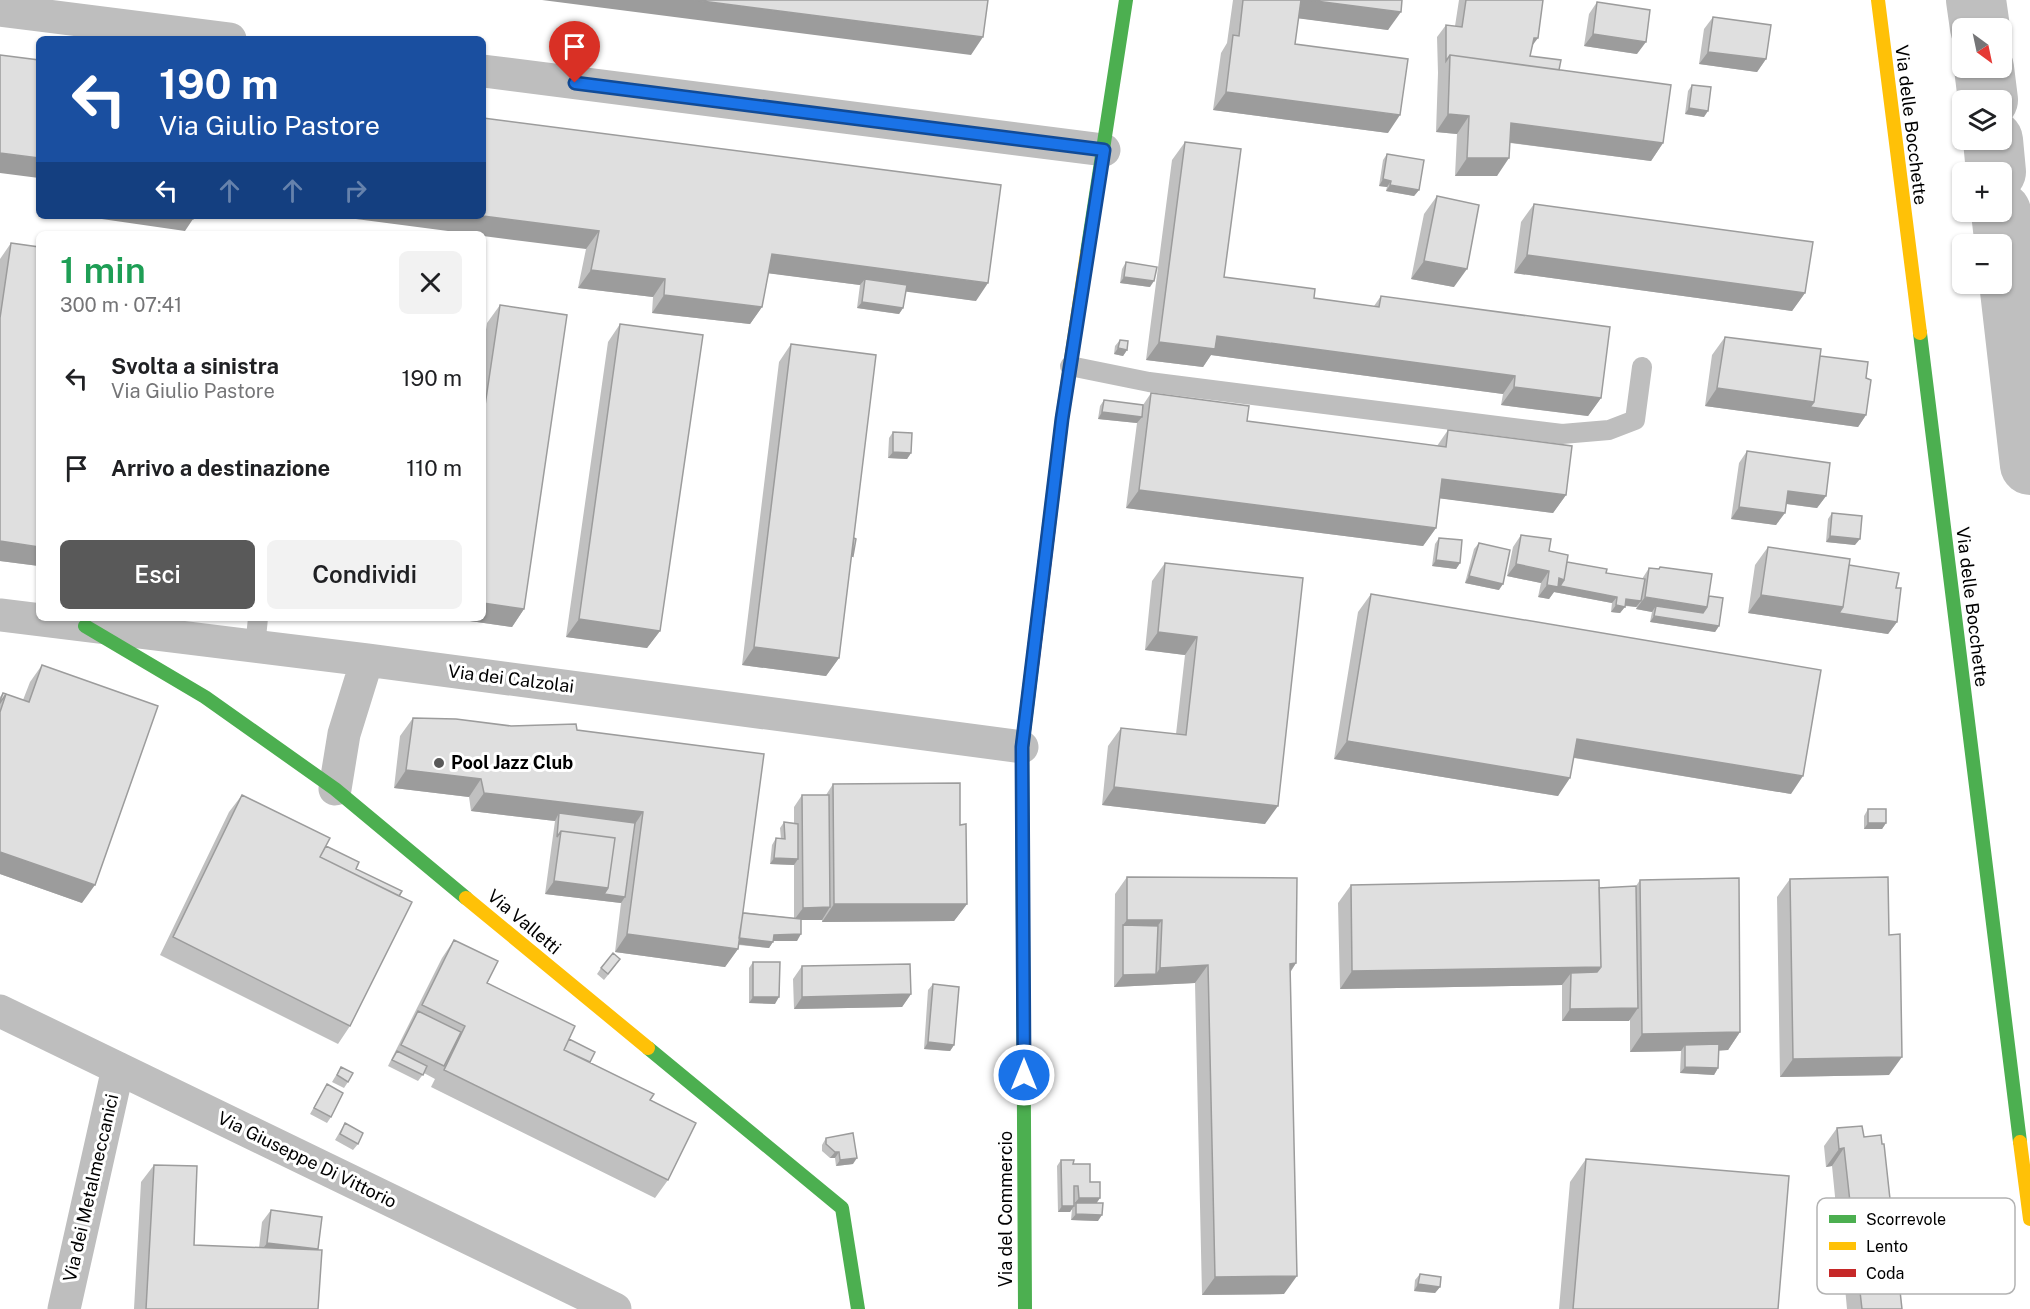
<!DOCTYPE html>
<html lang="it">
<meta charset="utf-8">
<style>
:root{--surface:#fff;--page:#f2f2f2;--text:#202124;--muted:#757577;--accent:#595959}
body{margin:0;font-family:"Public Sans",sans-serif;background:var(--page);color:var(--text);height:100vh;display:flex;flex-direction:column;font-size:22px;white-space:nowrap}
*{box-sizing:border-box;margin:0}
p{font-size:20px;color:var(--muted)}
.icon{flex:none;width:33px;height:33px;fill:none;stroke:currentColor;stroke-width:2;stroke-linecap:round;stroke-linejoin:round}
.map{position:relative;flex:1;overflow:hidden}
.drawer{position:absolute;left:36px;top:231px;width:450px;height:390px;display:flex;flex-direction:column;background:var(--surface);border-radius:9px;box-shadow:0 2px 4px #0004}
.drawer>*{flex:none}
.top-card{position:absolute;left:36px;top:36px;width:450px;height:183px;border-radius:9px;box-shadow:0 2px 4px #0004;background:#1a4fa0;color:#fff;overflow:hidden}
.needle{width:39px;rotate:147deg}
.buttons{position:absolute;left:1952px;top:18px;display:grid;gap:12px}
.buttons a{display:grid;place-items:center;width:60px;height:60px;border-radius:9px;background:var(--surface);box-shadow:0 2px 4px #0004;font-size:30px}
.pin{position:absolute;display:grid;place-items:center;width:51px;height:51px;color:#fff;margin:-62px -26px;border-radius:50% 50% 50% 0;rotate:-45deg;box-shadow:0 0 6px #0007}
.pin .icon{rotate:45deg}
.me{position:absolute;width:66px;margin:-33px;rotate:0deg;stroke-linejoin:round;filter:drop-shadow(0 0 4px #0008)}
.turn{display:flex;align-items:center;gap:21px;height:126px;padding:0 24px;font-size:27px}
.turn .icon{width:78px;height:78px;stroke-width:2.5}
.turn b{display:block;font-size:42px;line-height:51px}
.lanes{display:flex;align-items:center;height:57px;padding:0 24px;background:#0003;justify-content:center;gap:30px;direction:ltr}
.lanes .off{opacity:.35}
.round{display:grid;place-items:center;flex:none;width:63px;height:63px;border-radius:9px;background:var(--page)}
.head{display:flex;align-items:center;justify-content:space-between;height:102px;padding:0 24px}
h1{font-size:36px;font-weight:600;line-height:45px;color:#1e9e55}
.cta{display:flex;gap:12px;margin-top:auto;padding:12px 24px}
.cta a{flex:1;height:69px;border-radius:9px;background:var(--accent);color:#fff;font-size:24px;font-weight:600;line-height:69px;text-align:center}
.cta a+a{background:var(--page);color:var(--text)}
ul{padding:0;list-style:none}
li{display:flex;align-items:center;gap:18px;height:90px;padding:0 24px}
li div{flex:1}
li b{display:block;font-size:22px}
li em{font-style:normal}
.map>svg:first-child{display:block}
</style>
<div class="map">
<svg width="2030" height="1309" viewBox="0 0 2030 1309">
<rect width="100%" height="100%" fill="#fff"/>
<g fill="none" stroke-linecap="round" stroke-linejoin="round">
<path stroke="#bfbfbf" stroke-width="60" d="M1976 0 1980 28
M1984 68 1988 100
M1993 140 1996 172
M2001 212 2030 465"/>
<path stroke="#bebebe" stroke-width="20" d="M1070 366 1149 382 1562 434 1609 430 1635 420 1642 367
M255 647 258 618"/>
<path stroke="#bebebe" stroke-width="33" d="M0 10 230 39
M483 71 1104 150
M0 615 367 660 1022 747
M335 789 344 734 367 660
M0 1011 615 1309
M64 1309 118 1068"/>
<path stroke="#4caf50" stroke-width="14" d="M1087 253 1126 0
M1920 333 2020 1142
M85 626 205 697 335 789 466 898
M648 1048 842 1208 858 1309
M1025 1309 1022 747 1032 666"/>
<path stroke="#ffc107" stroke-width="14" d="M1878 0 1920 333
M1049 526 1062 419 1087 253
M466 898 648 1048
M2020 1142 2030 1219"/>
<path stroke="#c62828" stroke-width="14" d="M1032 666 1049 526"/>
</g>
<path fill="#c0c0c0" d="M1233 0H1402L1388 30 1298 18 1295 44 1388 133 1213 110 1221 53 1227 43Z
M1459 0H1543L1530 56 1559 70 1663 143 1651 161 1510 143 1497 176H1455L1457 134 1436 132 1438 73 1437 37 1446 25 1455 26Z
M1597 2 1637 54 1584 46 1589 14Z
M1713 17 1766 59 1757 72 1699 64 1704 29Z
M1692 85 1704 117 1685 114 1688 91Z
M483 118 976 301 906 291 903 308 899 314 857 308 860 285 768 273 762 307 750 324 652 313 653 297 578 288 586 249Z
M1185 142 1224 277 1314 298 1374 306 1381 296 1601 398 1588 416 1501 405 1503 394 1211 355 1203 367 1146 360 1172 160Z
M1387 154 1419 190 1414 196 1386 191 1387 187 1379 186 1383 160Z
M1437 196 1454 287 1411 279 1424 214Z
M1534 204 1805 293 1792 311 1514 273 1521 222Z
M11 243 39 247V566L0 561V259Z
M1126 262 1150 287 1120 283 1122 269Z
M500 305 524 609 512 627 449 618H483V350L487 323Z
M620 324 660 631 647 648 566 637 608 342Z
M1725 337 1820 356 1866 378V415L1858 427 1705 406 1712 355Z
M1120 340 1127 350 1123 356 1114 354 1115 346Z
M791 344 851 559 839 658 826 676 742 665 779 362Z
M1151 393 1247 421 1437 446 1448 430 1566 495 1553 513 1439 498 1436 528 1423 546 1126 508 1137 423 1098 419 1100 406 1104 400 1143 405Z
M893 432 911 453 907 459 888 458 889 438Z
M1747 451 1826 496 1817 508 1786 504 1776 525 1731 519 1739 463Z
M1832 513 1855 545 1826 542 1828 519Z
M1521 535 1567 562 1606 573 1642 579 1649 568 1658 569 1660 567 1709 596 1719 626 1715 632 1650 622 1652 612 1636 609 1637 607 1625 606 1620 613 1611 612 1612 603 1554 592 1549 599 1538 597 1541 583 1507 576 1513 547Z
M1439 538 1460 563 1456 569 1432 566 1435 544Z
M1479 543 1499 590 1465 583 1474 549Z
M1768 547 1849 565 1896 588 1897 622 1888 634 1748 613 1755 565Z
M1165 563 1303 578 1265 824 1102 805 1108 746 1121 728 1176 734 1185 655 1145 650 1152 581Z
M1371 594 1791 794 1574 758 1558 796 1334 759 1358 612Z
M42 665 82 903 0 874V697L3 693 23 700 30 682Z
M413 718 511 726 577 730 743 912 794 918V865L770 864 772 845 776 838 781 839 780 828 784 822 794 823V807L802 795H826L833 784 960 825 967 904 954 921 822 922V920H801L797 941H773L769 948 739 945 738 949 725 967 615 952 621 903 545 894 555 821 471 811 469 797 394 788 400 736Z
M242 795 326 846 356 869 399 896 350 1026 338 1044 160 955 229 812Z
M1868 809 1886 823 1882 829H1864V816Z
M1127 877 1296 963 1290 973 1284 1294 1202 1295 1195 983 1114 987 1115 894Z
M1790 879 1889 935V1075L1780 1077 1777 897Z
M1640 880 1740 1032 1728 1050 1719 1051 1718 1068 1714 1075 1680 1073 1681 1051 1630 1052V1020L1562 1021V985L1340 989 1338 903 1351 885 1599 888 1636 886Z
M454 940 487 983 569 1039 590 1062 650 1100 668 1180 655 1198 431 1087 435 1079 424 1073 418 1081 388 1066 442 958Z
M753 962 775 1004 749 1003V968Z
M616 965 604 980 597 974 601 968Z
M802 966 911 994 902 1007 794 1009 793 979Z
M933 984 954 1045 950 1051 924 1049 928 990Z
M341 1067 348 1082 344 1088 332 1082Z
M327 1084 331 1117 327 1123 310 1114Z
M345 1123 358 1144 353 1150 335 1140Z
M1837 1128 1864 1137 1902 1309H1847L1843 1266 1824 1268 1823 1248 1827 1242 1836 1241 1839 1237 1832 1166 1826 1167 1824 1146Z
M826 1138 853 1164 836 1166 835 1158H830L822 1151V1145Z
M1586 1159 1778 1309H1559L1570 1182Z
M1061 1160 1073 1164 1090 1182 1096 1203 1098 1221 1071 1220 1072 1209 1070 1212H1058L1057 1166Z
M154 1165 194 1245 259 1248 262 1222 271 1210 318 1250V1309H134L141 1182Z
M1420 1274 1440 1287 1435 1293 1414 1291 1415 1280Z"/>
<path fill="#9c9c9c" d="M542 0H694L983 37 971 55Z
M1300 0H1308L1401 12 1388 30 1288 17Z
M1593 34 1646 42 1637 54 1584 46Z
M1534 38H1538L1529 50Z
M1708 52 1766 59 1757 72 1699 64Z
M1226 92 1400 115 1388 133 1213 110Z
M1689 108 1708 111 1704 117 1685 114Z
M1448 114 1469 116 1457 134 1436 132Z
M1511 123 1663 143 1651 161 1498 141Z
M0 153 39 158V178L0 173Z
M1467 158H1509L1497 176H1455Z
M1383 179 1391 181 1387 187 1379 186Z
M1390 185 1419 190 1414 196 1386 191Z
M96 216H173L193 219 185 231 95 218Z
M333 216H483L599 231 586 249 483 236V234H471Z
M772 254 988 283 976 301 864 286 865 279 860 285 759 272Z
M1527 255 1805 293 1792 311 1514 273Z
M1424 261 1467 269 1454 287 1411 279Z
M591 270 665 279 653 297 578 288Z
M1124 277 1154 281 1150 287 1120 283Z
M664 295 762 307 750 324 652 313Z
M862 302 903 308 899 314 857 308Z
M1217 336 1515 376 1503 394 1211 355 1203 367 1146 360 1159 342Z
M1118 348 1127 350 1123 356 1114 354Z
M1514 387 1601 398 1588 416 1501 405Z
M1717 388 1814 402 1866 415 1858 427 1705 406Z
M1102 412 1142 417 1137 423 1098 419Z
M893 452 911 453 907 459 888 458Z
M1442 479 1566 495 1553 513 1429 497Z
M1139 490 1436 528 1423 546 1126 508Z
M1788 491 1826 496 1817 508 1780 503Z
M1739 507 1785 513 1776 525 1731 519Z
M1830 536 1860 539 1855 545 1826 542Z
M0 541 39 547V566L0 561Z
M1436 560 1460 563 1456 569 1432 566Z
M1516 564 1549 571 1541 583 1507 576Z
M1469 576 1503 584 1499 590 1465 583Z
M1559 578 1617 597 1612 603 1554 592 1549 599 1538 597 1547 585Z
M1761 595 1843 607 1897 622 1888 634 1748 613Z
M1645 597 1707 607 1699 619 1656 606 1652 612 1636 609Z
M1626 599 1641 601 1636 607 1622 605Z
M483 603 524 609 512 627 449 618H483Z
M1616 605 1625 607 1620 613 1611 612Z
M1654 616 1719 626 1715 632 1650 622Z
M579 619 660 631 647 648 566 637Z
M1158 632 1197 637 1185 655 1145 650Z
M754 647 839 658 826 676 742 665Z
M1577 739 1803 776 1791 794 1564 756Z
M1347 741 1570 778 1558 796 1334 759Z
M406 770 481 779 469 797 394 788Z
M1114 787 1278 806 1265 824 1102 805Z
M484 793 643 812 631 830 559 813 555 821 471 811Z
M1868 823H1886L1882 829H1864Z
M0 852 95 885 82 903 0 874Z
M774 858 798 859 794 865 770 864Z
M554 881 608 888 625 897 621 903 545 894Z
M834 904H967L954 921 822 922Z
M830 907 822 920H794L803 908Z
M1127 920H1162L1149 938 1123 925Z
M627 934 738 949 725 967 615 952Z
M801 934 797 941H769L774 935Z
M733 937 773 942 769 948 728 943Z
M1296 963 1284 981 1290 964Z
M1208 965 1195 983 1114 987 1123 975 1156 974 1160 968Z
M1601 967 1588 985 1571 973 1562 985 1340 989 1352 971Z
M911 994 902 1007 794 1009 802 997Z
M753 997H779L775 1004 749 1003Z
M1638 1008 1629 1021H1562L1570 1009Z
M1740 1032 1728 1050 1685 1051V1045L1681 1051 1630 1052 1642 1034Z
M928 1042 954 1045 950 1051 924 1049Z
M1902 1057 1889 1075 1780 1077 1793 1059Z
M1685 1067 1718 1068 1714 1075 1680 1073Z
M1844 1148 1832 1166 1826 1167 1839 1149Z
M835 1152H839L835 1158H830Z
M857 1158 853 1164 836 1166 840 1160Z
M1079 1198H1100L1096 1204 1076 1203 1074 1204Z
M1062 1206H1074L1070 1212H1058Z
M1076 1214 1102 1215 1098 1221 1071 1220Z
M267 1243 318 1249 258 1255Z
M1855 1248 1843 1266 1824 1268 1829 1261 1839 1260 1847 1249Z
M1297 1276 1284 1294 1202 1295 1215 1277Z
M1418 1284 1440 1287 1435 1293 1414 1291Z"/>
<path fill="#dfdfdf" stroke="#9c9c9c" stroke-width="1.5" d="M694 0H988L983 37Z
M1243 0H1301L1295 44 1408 59 1400 115 1226 92 1233 35 1239 36Z
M1308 0H1402L1401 12Z
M1466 0H1543L1538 38H1534L1530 56 1561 60 1559 70 1450 55 1446 61V25L1462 27Z
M1597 2 1650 10 1646 42 1593 34Z
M1713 17 1771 25 1766 59 1708 52Z
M0 55 39 60V158L0 153Z
M1450 55 1671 85 1663 143 1511 123 1509 158H1467L1469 116 1448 114Z
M1692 85 1711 87 1708 111 1689 108Z
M483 118 1001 185 988 283 772 254 762 307 664 295 665 279 591 270 599 231 483 216Z
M1185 142 1241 149 1224 277 1315 289 1314 298 1379 307 1381 296 1610 327 1601 398 1514 387 1515 376 1217 336 1215 349 1159 342Z
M1387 154 1424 160 1419 190 1390 185 1391 181 1383 179Z
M1437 196 1479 205 1467 269 1424 261Z
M1534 204 1813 242 1805 293 1527 255Z
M173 216H194L193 219Z
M11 243 39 247V547L0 541V318Z
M1126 262 1157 267 1154 281 1124 277Z
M865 279 907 285 903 308 862 302Z
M500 305 567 315 524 609 483 603V419Z
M620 324 703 335 660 631 579 619Z
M1725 337 1821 349 1814 402 1717 388Z
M1120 340 1128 341 1127 350 1118 348Z
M791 344 876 355 839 658 754 647Z
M1820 356 1868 362 1866 378 1871 380 1866 415 1810 407 1814 402Z
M1151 393 1249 406 1247 421 1446 447 1448 430 1572 446 1566 495 1442 479 1436 528 1139 490Z
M1104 400 1143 405 1142 417 1102 412Z
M893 432 912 433 911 453 893 452Z
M1747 451 1830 463 1826 496 1788 491 1785 513 1739 507Z
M1832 513 1862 516 1860 539 1830 536Z
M1521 535 1551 539 1549 551 1568 555 1564 580 1559 578 1558 587 1547 585 1549 571 1516 564Z
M854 538 856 539 853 556 852 555Z
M1439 538 1462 540 1460 563 1436 560Z
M1479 543 1510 550 1503 584 1469 576Z
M1768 547 1850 559 1843 607 1761 595Z
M1567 562 1607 569 1606 573 1645 579 1641 601 1626 599 1625 607 1616 605 1617 597 1560 586 1564 580Z
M1165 563 1303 578 1278 806 1114 787 1121 728 1186 735 1197 637 1158 632Z
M1849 565 1899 573 1896 588H1901L1897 622 1839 613 1843 607Z
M1660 567 1712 574 1707 607 1645 597 1649 568 1659 569Z
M1371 594 1821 670 1803 776 1577 739 1570 778 1347 741Z
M1709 596 1723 598 1719 626 1654 616 1656 606 1703 613 1707 607Z
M42 665 158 706 95 885 0 852V712L6 694 29 702Z
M3 693 6 694 0 703V701Z
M413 718 456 719 511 726 576 724 577 730 764 754 738 949 627 934 643 812 484 793 481 779 406 770Z
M960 783V825L966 824 967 904H834L833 784Z
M242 795 330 838 320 857 412 902 350 1026 173 937Z
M802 795H829L830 907 803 908Z
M1868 809H1886V823H1868Z
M559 813 635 823 625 897 604 894 608 888 615 838 561 831 557 837Z
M784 822 798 824V859L774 858 776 838 785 839Z
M561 831 615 838 608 888 554 881Z
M326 846 359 862 356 869 402 891 399 896 320 857Z
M1127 877 1297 878 1296 963 1290 964 1297 1276 1215 1277 1208 965 1160 968 1162 920H1127Z
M1888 877 1889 935 1900 934 1902 1057 1793 1059 1790 879Z
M1739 878 1740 1032 1642 1034 1640 880Z
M1599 880 1601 967 1352 971 1351 885Z
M1636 886 1638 1008 1570 1009 1571 973 1597 972 1601 967 1599 888Z
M743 913 801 919V934L774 935 773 942 739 938Z
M1123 925 1158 926 1156 974 1123 975Z
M454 940 498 961 487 983 575 1026 564 1050 654 1094 650 1100 696 1123 668 1180 444 1070 465 1026 422 1005Z
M613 953 620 959 608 974 601 968Z
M753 962H780L779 997H753Z
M910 964 911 994 802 997V966Z
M933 984 959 987 954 1045 928 1042Z
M418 1011 461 1032 444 1066 401 1045Z
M569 1039 595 1052 590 1062 564 1050Z
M1719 1044 1718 1068 1685 1067V1045Z
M397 1051 427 1066 423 1075 392 1060Z
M341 1067 353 1073 348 1082 337 1075Z
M327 1084 343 1093 331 1117 314 1108Z
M345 1123 363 1133 358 1144 340 1134Z
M1862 1126 1864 1137 1881 1135 1882 1144H1884L1902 1309H1862L1855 1248 1847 1249 1845 1230 1853 1229 1844 1148 1839 1149 1837 1128Z
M853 1133 857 1158 840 1160 839 1152H835L826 1144V1138Z
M1586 1159 1789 1176 1778 1309H1573Z
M1061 1160H1074L1073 1164H1090V1182H1100V1198H1079L1078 1186H1074V1206H1062Z
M154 1165 197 1166 194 1245 322 1250 318 1309H146Z
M1076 1203H1103L1102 1215 1076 1214Z
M271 1210 322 1217 318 1249 267 1243Z
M1420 1274 1441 1277 1440 1287 1418 1284Z"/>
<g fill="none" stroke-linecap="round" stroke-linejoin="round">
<g stroke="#114b97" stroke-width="15">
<path id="route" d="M575 83 1104 150 1062 419 1022 747 1024 1075"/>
</g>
<use href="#route" stroke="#1a73e8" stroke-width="10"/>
</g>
<circle fill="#595959" stroke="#fff" stroke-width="2" cx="439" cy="763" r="6"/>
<g text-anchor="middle" stroke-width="6" stroke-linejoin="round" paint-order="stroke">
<g font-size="18" fill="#000" stroke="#fff">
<text transform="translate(1911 125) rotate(83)" y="6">Via delle Bocchette</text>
<text transform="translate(1972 607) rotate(83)" y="6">Via delle Bocchette</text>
<text transform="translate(511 679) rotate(7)" y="6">Via dei Calzolai</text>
<text transform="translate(524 922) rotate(40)" y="6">Via Valletti</text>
<text transform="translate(307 1160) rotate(26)" y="6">Via Giuseppe Di Vittorio</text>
<text transform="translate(91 1188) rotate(-77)" y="6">Via dei Metalmeccanici</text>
<text transform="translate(1006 1209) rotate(-90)" y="6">Via del Commercio</text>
</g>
<g font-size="18" font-weight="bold" fill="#000" stroke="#fff" text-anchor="start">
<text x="451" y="769">Pool Jazz Club</text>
</g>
</g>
<rect x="1817" y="1198" width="198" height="96" rx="9" fill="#fff" stroke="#b2b2b2" stroke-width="1.5"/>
<rect x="1829" y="1215" width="27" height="8" fill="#4caf50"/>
<rect x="1829" y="1242" width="27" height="8" fill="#ffc107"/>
<rect x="1829" y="1269" width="27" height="8" fill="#c62828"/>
<g font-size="16" fill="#000">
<text x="1866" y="1225">Scorrevole</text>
<text x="1866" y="1252">Lento</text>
<text x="1866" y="1279">Coda</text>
</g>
</svg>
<div class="buttons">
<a><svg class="needle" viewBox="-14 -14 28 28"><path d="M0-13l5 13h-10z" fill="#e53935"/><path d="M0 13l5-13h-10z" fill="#757577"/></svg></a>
<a><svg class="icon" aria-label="layers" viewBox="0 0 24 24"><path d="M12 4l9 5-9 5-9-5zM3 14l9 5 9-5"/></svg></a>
<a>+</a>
<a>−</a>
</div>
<div class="pin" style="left:575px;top:83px;background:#d93025"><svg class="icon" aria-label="arrive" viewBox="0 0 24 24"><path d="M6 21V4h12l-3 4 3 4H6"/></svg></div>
<svg class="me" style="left:1024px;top:1075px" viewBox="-20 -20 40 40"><circle r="17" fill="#1a73e8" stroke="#fff" stroke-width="3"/><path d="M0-11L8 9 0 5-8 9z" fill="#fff"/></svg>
<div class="top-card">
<div class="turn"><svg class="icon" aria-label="left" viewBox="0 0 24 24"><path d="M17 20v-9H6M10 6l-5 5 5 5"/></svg><div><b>190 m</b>Via Giulio Pastore</div></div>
<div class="lanes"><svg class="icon" aria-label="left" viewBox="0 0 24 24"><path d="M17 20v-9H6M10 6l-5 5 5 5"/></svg><svg class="icon off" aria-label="ahead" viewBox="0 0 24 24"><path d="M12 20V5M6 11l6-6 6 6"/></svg><svg class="icon off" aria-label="ahead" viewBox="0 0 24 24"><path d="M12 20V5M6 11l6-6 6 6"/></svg><svg class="icon off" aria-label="right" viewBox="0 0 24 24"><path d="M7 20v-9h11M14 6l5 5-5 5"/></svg></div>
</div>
<section class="drawer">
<div class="head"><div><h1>1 min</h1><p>300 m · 07:41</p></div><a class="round"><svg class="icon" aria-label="close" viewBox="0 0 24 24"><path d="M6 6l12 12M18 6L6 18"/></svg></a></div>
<ul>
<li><svg class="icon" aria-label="left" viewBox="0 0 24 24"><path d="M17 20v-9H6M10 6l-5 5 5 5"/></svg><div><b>Svolta a sinistra</b><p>Via Giulio Pastore</p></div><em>190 m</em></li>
<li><svg class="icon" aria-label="arrive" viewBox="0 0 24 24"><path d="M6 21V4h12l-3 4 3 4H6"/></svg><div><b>Arrivo a destinazione</b></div><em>110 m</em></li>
</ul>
<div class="cta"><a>Esci</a><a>Condividi</a></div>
</section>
</div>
